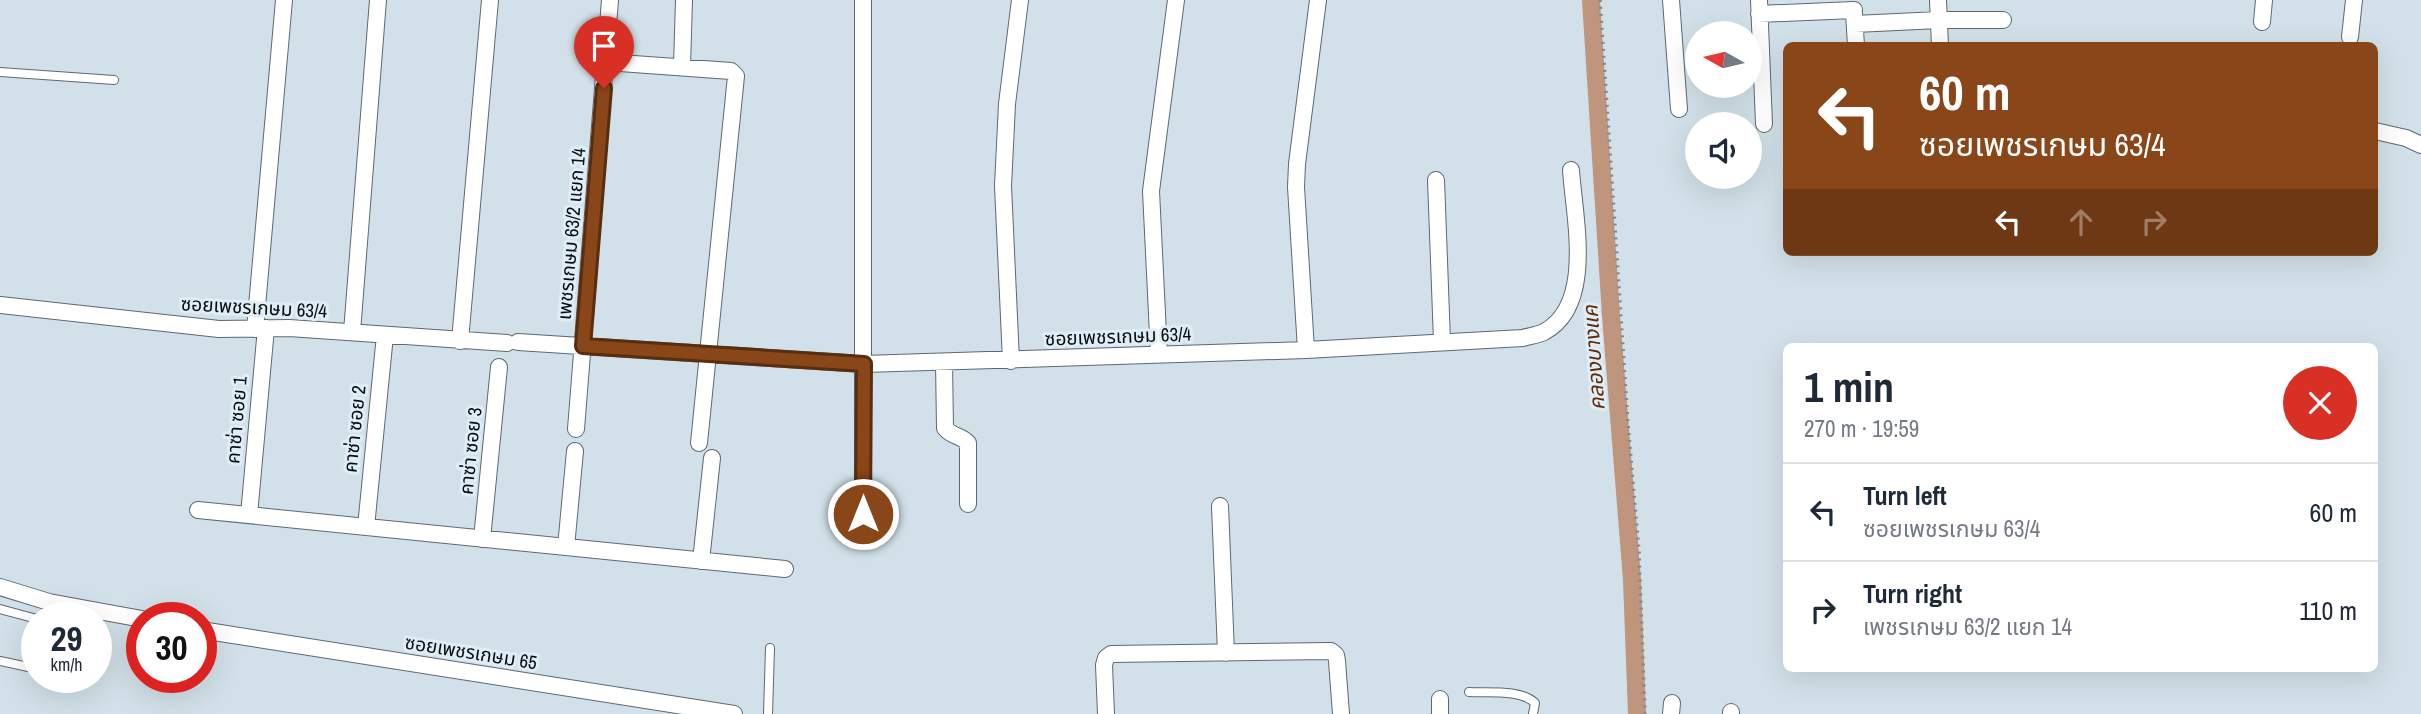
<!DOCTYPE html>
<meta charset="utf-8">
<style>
:root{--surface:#fff;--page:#f6f6f7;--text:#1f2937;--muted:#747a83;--line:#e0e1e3}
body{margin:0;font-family:"Archivo Narrow","Noto Sans Thai",sans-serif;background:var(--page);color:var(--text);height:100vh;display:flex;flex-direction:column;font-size:26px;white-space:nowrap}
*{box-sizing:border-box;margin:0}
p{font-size:23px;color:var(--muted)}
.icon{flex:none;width:38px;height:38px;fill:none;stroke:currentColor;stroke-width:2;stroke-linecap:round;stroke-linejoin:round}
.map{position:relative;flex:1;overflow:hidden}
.sheet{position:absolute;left:1783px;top:343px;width:595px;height:329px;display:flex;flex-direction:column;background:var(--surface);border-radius:10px;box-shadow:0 7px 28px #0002}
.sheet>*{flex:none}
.hud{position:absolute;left:1783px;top:42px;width:595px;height:214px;border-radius:10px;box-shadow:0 7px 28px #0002;background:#894618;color:#fff;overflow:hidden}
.needle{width:46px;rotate:278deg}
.tools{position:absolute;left:1685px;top:21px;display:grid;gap:14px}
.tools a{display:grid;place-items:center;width:77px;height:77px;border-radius:50%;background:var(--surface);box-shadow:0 7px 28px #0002;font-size:35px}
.speed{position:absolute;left:21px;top:602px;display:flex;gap:14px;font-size:35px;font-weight:700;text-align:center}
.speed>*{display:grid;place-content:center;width:91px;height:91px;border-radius:50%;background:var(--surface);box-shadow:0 7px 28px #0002;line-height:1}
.speed small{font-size:18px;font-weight:400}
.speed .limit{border:10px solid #d22;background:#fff;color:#111}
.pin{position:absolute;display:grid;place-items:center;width:60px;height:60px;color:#fff;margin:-72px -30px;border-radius:50% 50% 50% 0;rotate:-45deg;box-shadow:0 0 7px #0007}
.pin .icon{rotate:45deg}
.me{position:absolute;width:77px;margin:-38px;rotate:0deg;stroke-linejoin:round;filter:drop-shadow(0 0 5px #0008)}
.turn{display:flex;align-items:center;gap:24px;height:147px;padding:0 21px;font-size:32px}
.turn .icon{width:91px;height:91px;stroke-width:2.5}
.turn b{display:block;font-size:49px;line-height:60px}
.lanes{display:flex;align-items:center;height:66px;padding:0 21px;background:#0003;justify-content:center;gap:35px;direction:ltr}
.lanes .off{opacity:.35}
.round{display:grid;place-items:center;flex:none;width:74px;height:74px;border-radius:37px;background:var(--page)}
.headline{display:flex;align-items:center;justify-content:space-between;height:119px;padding:0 21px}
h1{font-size:42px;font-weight:700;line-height:52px}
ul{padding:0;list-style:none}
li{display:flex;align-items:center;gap:21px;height:98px;padding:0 21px;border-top:2px solid var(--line)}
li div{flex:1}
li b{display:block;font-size:26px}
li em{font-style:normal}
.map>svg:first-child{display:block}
</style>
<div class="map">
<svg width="2421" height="714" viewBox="0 0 2421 714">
<rect width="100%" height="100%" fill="#d2e1e9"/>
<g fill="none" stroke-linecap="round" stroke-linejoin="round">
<path stroke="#c0957e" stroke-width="18" d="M1591 0 1611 316 1632 580 1637 714"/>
<g stroke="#5d6971" stroke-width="10">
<path id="service" d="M0 72 114 80
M0 609 37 619
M0 661 33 668 37 666
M1469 692C1488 693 1521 689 1535 703L1533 714
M768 714 770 648"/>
</g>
<g stroke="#5d6971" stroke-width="18">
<path id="minor" d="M863 0V514
M1671 0 1679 109
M1759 0 1764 124
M1938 0 1940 46
M1854 13 1856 46
M1759 14 1854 10
M2262 22 2264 0
M1855 24 1939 20H2003
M2350 37 2354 0
M606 62 731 71 736 76 699 443
M682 67 684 0
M2375 131 2406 138 2421 145
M1436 180 1442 341
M0 305 219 329 289 328 507 343
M255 329 284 0
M352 332 378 0
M460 341 490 0
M518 342 864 364 1306 350 1523 338C1529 336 1538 335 1544 332 1595 305 1574 217 1571 170
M1306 350 1296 187 1297 164 1318 0
M1159 355 1151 191 1176 0
M1011 361 1003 186 1007 104 1020 0
M944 362 945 428C952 437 961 435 968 443V504
M576 429 610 0
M1220 506 1226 653
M198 510 785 569
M249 515 266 328
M366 527 385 335
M482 539 499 367
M566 547 575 451
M701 561 712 458
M0 587 49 602 142 619
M201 630 734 714
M1106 714 1104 665 1106 658 1111 654 1331 651 1336 655 1337 661 1341 714
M1440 714V699
M1671 714 1672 703
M1731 714V712"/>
</g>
<path stroke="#808a90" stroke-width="3.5" stroke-dasharray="2 5" stroke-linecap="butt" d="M1600 0 1628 424 1639 552 1645 714"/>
<use href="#service" stroke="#fff" stroke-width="8"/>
<use href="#minor" stroke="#fff" stroke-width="16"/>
</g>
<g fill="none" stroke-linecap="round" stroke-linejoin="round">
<g stroke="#592e10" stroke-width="18">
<path id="route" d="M604 88 583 346 864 364 863 514"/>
</g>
<use href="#route" stroke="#894618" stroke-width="12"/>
</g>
<g text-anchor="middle" stroke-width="6" stroke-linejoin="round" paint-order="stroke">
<g font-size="19" fill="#080c0f" stroke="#dfeef6">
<text transform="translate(571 234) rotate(-85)" y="7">เพชรเกษม 63/2 แยก 14</text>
<text transform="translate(254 307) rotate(3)" y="7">ซอยเพชรเกษม 63/4</text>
<text transform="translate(1118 336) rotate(-2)" y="7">ซอยเพชรเกษม 63/4</text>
<text transform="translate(236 420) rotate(-85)" y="7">คาซ่า ซอย 1</text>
<text transform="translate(354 429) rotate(-84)" y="7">คาซ่า ซอย 2</text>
<text transform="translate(470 451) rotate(-84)" y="7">คาซ่า ซอย 3</text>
<text transform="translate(471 652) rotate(9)" y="7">ซอยเพชรเกษม 65</text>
</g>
<g font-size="21" font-style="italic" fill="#612b04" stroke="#dfeef6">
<text transform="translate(1594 358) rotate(-94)" y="7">คลองบางแค</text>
</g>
</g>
</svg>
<div class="tools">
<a><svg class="needle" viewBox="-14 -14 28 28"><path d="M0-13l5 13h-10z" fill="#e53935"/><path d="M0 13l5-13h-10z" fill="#747a83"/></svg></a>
<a><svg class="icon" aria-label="sound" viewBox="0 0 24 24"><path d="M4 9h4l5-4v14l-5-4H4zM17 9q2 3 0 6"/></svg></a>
</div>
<div class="speed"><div>29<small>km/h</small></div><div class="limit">30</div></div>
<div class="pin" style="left:604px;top:88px;background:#d93025"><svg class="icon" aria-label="arrive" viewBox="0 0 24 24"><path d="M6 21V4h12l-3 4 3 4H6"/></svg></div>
<svg class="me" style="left:863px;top:514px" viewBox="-20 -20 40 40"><circle r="17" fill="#894618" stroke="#fff" stroke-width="3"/><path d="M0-11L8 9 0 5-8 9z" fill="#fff"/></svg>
<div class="hud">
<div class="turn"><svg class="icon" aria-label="left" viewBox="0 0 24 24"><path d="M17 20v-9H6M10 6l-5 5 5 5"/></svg><div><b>60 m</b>ซอยเพชรเกษม 63/4</div></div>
<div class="lanes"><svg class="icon" aria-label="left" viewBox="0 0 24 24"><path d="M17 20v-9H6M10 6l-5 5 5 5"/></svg><svg class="icon off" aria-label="ahead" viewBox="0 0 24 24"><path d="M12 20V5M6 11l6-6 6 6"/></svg><svg class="icon off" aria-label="right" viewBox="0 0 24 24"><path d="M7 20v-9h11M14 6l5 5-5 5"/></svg></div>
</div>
<section class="sheet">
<div class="headline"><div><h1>1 min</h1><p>270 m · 19:59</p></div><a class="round" style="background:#d93025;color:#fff"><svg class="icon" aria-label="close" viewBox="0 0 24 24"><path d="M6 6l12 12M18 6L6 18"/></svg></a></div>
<ul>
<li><svg class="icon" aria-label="left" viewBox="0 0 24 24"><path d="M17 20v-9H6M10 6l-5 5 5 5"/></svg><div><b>Turn left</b><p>ซอยเพชรเกษม 63/4</p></div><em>60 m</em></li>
<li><svg class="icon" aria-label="right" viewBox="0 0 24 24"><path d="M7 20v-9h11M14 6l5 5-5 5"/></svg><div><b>Turn right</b><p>เพชรเกษม 63/2 แยก 14</p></div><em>110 m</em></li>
</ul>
</section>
</div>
